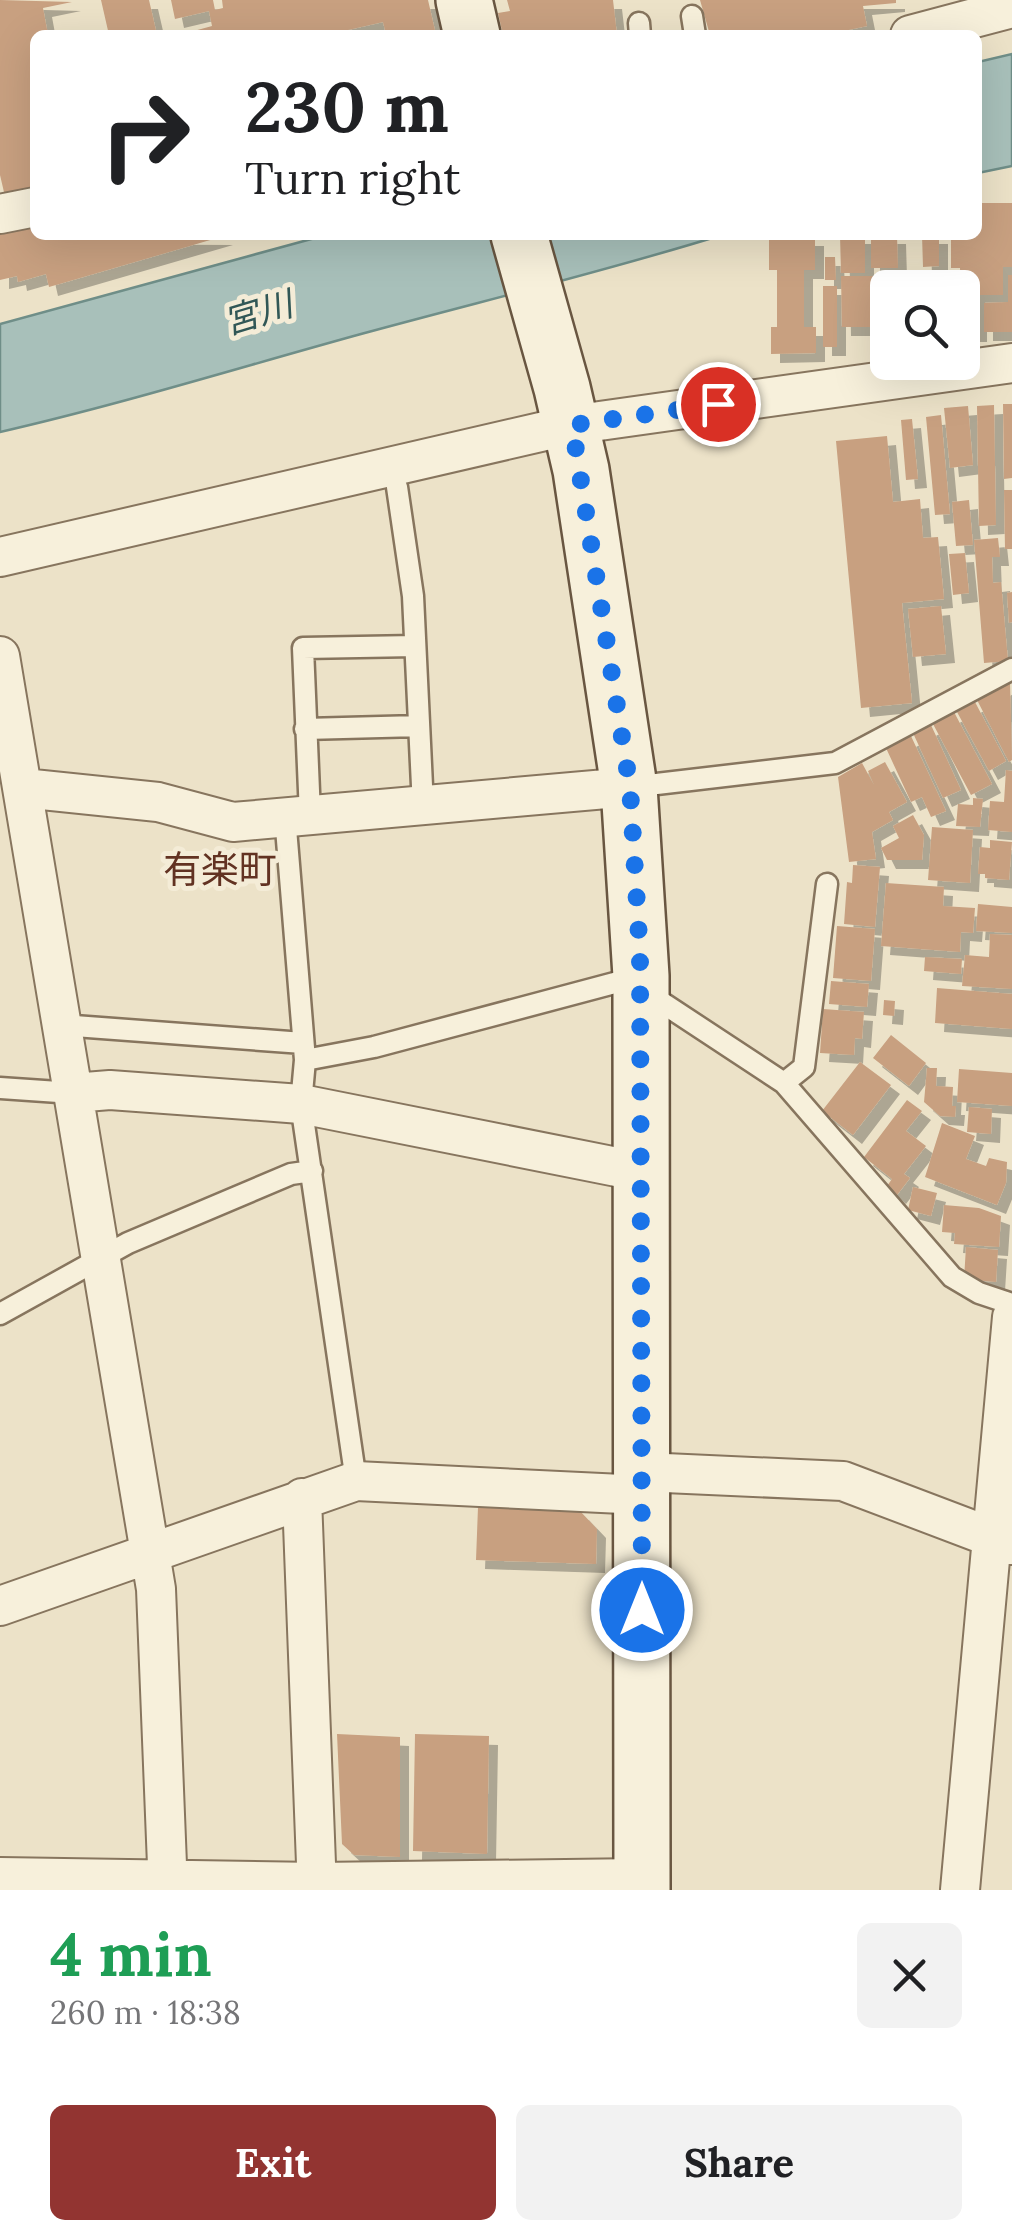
<!DOCTYPE html>
<meta charset="utf-8">
<style>
:root{--surface:#fff;--page:#f2f2f2;--text:#202124;--muted:#757577;--accent:#923431}
body{margin:0;font-family:Lora,"Noto Sans JP",serif;background:var(--page);color:var(--text);height:100vh;display:flex;flex-direction:column;font-size:38px;white-space:nowrap}
*{box-sizing:border-box;margin:0}
p{font-size:32px;color:var(--muted)}
.icon{flex:none;width:55px;height:55px;fill:none;stroke:currentColor;stroke-width:2;stroke-linecap:round;stroke-linejoin:round}
.map{position:relative;height:1890px;overflow:hidden}
.drawer{display:flex;flex-direction:column;background:var(--surface);flex:1}
.drawer>*{flex:none}
.guide{position:absolute;left:30px;top:30px;width:952px;height:210px;border-radius:15px;box-shadow:0 10px 40px #0002;background:#fff;color:var(--text);overflow:hidden}
.buttons{position:absolute;left:870px;top:270px;display:grid;gap:20px}
.buttons a{display:grid;place-items:center;width:110px;height:110px;border-radius:15px;background:var(--surface);box-shadow:0 10px 40px #0002;font-size:50px}
.pin{position:absolute;display:grid;place-items:center;width:85px;height:85px;color:#fff;margin:-42px;border:5px solid #fff;border-radius:50%;box-shadow:0 2px 10px #0007}
.me{position:absolute;width:110px;margin:-55px;rotate:0deg;stroke-linejoin:round;filter:drop-shadow(0 0 8px #0008)}
.turn{display:flex;align-items:center;gap:35px;height:210px;padding:0 50px;font-size:45px}
.turn .icon{width:130px;height:130px;stroke-width:2.5}
.turn b{display:block;font-size:70px;line-height:85px}
.round{display:grid;place-items:center;flex:none;width:105px;height:105px;border-radius:15px;background:var(--page)}
.overview{display:flex;align-items:center;justify-content:space-between;height:170px;padding:0 50px}
h1{font-size:60px;font-weight:700;line-height:75px;color:#1e9e55}
.primary-button{display:flex;gap:20px;margin-top:auto;padding:20px 50px}
.primary-button a{flex:1;height:115px;border-radius:15px;background:var(--accent);color:#fff;font-size:40px;font-weight:700;line-height:115px;text-align:center}
.primary-button a+a{background:var(--page);color:var(--text)}
.map>svg:first-child{display:block}
</style>
<div class="map">
<svg width="1012" height="1890" viewBox="0 0 1012 1890">
<defs>
<filter id="shadow"><feDropShadow dx="9" dy="9" stdDeviation="0" flood-color="#0004"/></filter>
</defs>
<rect width="100%" height="100%" fill="#ece2c8"/>
<path fill="#a8c0ba" stroke="#6f8e88" stroke-width="2.5" d="M1012 54V166L978 173V62Z
M326 235H722C603 272 482 301 361 334 241 367 122 404 0 432V324Z"/>
<path fill="#c8a080" filter="url(#shadow)" d="M0 0 72 2 43 8 48 35H35V199L7 205 0 175Z
M101 0H149L157 35H109Z
M171 0H213L215 10 223 8 222 0H428L436 35H370L385 30 383 22 326 35H179L212 26 209 11 175 19Z
M507 0H613L617 35H503L498 13 510 11Z
M700 0H896V3L863 6 867 26 825 35H710Z
M978 203H1012V267H1003V295H978V333H962V288L960 268H951V235H978Z
M35 224V235L224 236 49 287 46 274 18 282 17 276 0 280V230Z
M840 235H865V273H841Z
M871 235H897L898 268H871Z
M922 235H939V266L923 267Z
M769 237H815V270H804V327H816V353L771 354V327H777V270H769Z
M825 257H835L836 280H825Z
M954 272 955 288 885 287V273Z
M1008 275H1012V332H984V303L1008 302Z
M841 276H873L874 327H842Z
M823 286H837V347H823Z
M877 292H888V345H877Z
M1003 404H1012V478L1004 479Z
M994 405 996 525 979 526 977 406Z
M968 406 973 465 950 468 944 408Z
M941 415 950 514 935 515 926 417Z
M912 419 918 479 906 480 901 420Z
M887 436 893 502 920 499 923 538 938 537 944 599 902 603 912 703 861 708 836 441Z
M1004 490H1012V549H1005Z
M969 500 973 545 956 546 952 502Z
M998 538 1000 557H992L993 583 1001 582 1008 661 984 663 974 540Z
M965 553 969 593 953 595 949 554Z
M1012 592V622L1009 623 1007 593Z
M941 606 946 654 913 657 908 609Z
M1010 682 1012 760 1009 762 977 700Z
M975 702 1006 761 989 771 957 712Z
M954 712 992 784 971 795 933 724Z
M931 725 961 790 943 798 913 733Z
M911 736 946 811 931 817 922 797 911 802 886 748Z
M885 762 907 802 889 812 893 820 872 832 876 859 849 862 838 777 862 763 874 785 868 771Z
M1006 770 1012 771V832L988 830 990 801 1004 802Z
M973 798 983 799 980 827 956 826 958 804 973 805Z
M913 815 924 835 922 860H887L881 848 899 838 893 826Z
M932 827 973 830 970 883 928 880Z
M990 840 1012 842 1009 880 985 878V874H978L980 847 990 848Z
M853 865 880 867 875 927 844 924 847 882 852 883Z
M886 883 944 887 943 906 975 908 973 933 961 932 960 952 881 946Z
M978 904 1012 907V933L976 931Z
M837 926 875 929 871 981 833 978Z
M990 934 1012 935V989L962 986 965 955 989 957Z
M925 957 962 959 961 974 924 971Z
M831 981 869 984 867 1007 829 1004Z
M937 988 1012 994V1029L935 1023Z
M884 1000 895 1001 894 1016 883 1015Z
M823 1009 864 1012 862 1039 855 1038 854 1055 820 1053Z
M891 1035 926 1063 909 1086 873 1058Z
M860 1062 891 1085 853 1135 822 1111Z
M927 1068H937L936 1086 953 1087 952 1106H956L955 1117 940 1116 924 1102Z
M959 1069 1012 1073V1106L957 1102Z
M907 1100 922 1111 906 1131 926 1146 904 1174 910 1178 897 1195 887 1186 892 1179 864 1157Z
M969 1107 992 1109 991 1134 967 1132Z
M942 1123 975 1136 966 1159 986 1166 989 1158 1007 1162 1006 1183 997 1205 925 1177Z
M913 1187 937 1193 931 1216 908 1210Z
M944 1205 979 1208 1001 1216 999 1247 954 1244 955 1233 942 1232Z
M966 1247 998 1250 996 1282 964 1279Z
M478 1507 580 1511 597 1529 596 1564 476 1560Z
M337 1734 400 1737V1857L354 1855 342 1844Z
M415 1734 489 1736 487 1854 413 1851Z"/>
<g fill="none" stroke-linecap="round" stroke-linejoin="round">
<g stroke="#87755e" stroke-width="25">
<path id="service" d="M692 16 695 35
M639 23 640 35
M397 487 413 596 423 807
M305 729 419 726
M631 787 835 763 1012 669
M310 815 303 648 415 646
M285 816 305 1060 301 1104 356 1481
M646 992 784 1083 952 1277 979 1293 1012 1304
M61 1025 303 1043
M305 1060 374 1047 637 977
M784 1083 804 1067 827 884
M0 1088 73 1093
M0 1314 128 1243 291 1174 312 1171"/>
</g>
<g stroke="#87755e" stroke-width="42">
<path id="minor" d="M910 35 1012 8
M0 214 35 207
M0 557 571 425 1012 363
M0 656 156 1589 168 1890
M23 788 158 802 233 822 629 787
M73 1093 110 1090 301 1104 642 1172
M643 1472 843 1481 1012 1545
M302 1498 317 1890
M0 1606 356 1481 643 1495
M0 1877 317 1882 642 1878
M960 1890 1012 1317"/>
</g>
<g stroke="#695641" stroke-width="60">
<path id="secondary" d="M464 0 472 35
M519 235 562 388 581 470 629 787 641 976 642 1890"/>
</g>
<use href="#service" stroke="#f7f0db" stroke-width="20"/>
<use href="#minor" stroke="#f7f0db" stroke-width="38"/>
<use href="#secondary" stroke="#f7f0db" stroke-width="55"/>
</g>
<g fill="none" stroke-linecap="round" stroke-linejoin="round">
<path stroke="#1a73e8" stroke-width="18" stroke-dasharray="0 32.4" d="M642 1610 640 954 630 787 572 425 718 404"/>
</g>
<g text-anchor="middle" stroke-width="10" stroke-linejoin="round" paint-order="stroke">
<g font-size="35" font-style="italic" fill="#315756" stroke="#f4ecd7">
<text transform="translate(258 313) rotate(-17)" y="12">宮川</text>
</g>
<g font-size="38" fill="#623222" stroke="#f4ecd7">
<text x="220" y="883">有楽町</text>
</g>
</g>
</svg>
<div class="buttons">
<a><svg class="icon" aria-label="search" viewBox="0 0 24 24"><circle cx="10" cy="10" r="6"/><path d="M15 15l6 6"/></svg></a>
</div>
<div class="pin" style="left:718px;top:404px;background:#d93025"><svg class="icon" aria-label="arrive" viewBox="0 0 24 24"><path d="M6 21V4h12l-3 4 3 4H6"/></svg></div>
<svg class="me" style="left:642px;top:1610px" viewBox="-20 -20 40 40"><circle r="17" fill="#1a73e8" stroke="#fff" stroke-width="3"/><path d="M0-11L8 9 0 5-8 9z" fill="#fff"/></svg>
<div class="guide">
<div class="turn"><svg class="icon" aria-label="right" viewBox="0 0 24 24"><path d="M7 20v-9h11M14 6l5 5-5 5"/></svg><div><b>230 m</b>Turn right</div></div>
</div>
</div>
<section class="drawer">
<div class="overview"><div><h1>4 min</h1><p>260 m · 18:38</p></div><a class="round"><svg class="icon" aria-label="close" viewBox="0 0 24 24"><path d="M6 6l12 12M18 6L6 18"/></svg></a></div>
<div class="primary-button"><a>Exit</a><a>Share</a></div>
</section>
